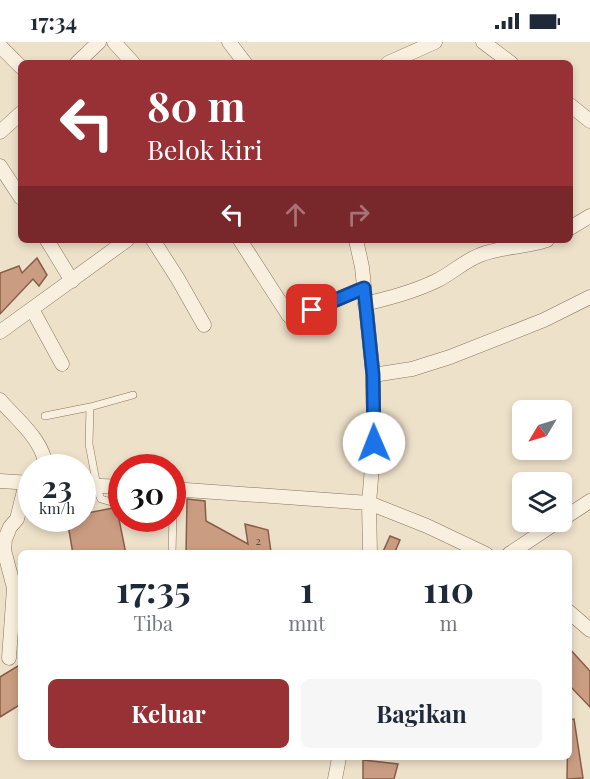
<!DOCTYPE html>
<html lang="id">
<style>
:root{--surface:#fff;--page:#f6f6f7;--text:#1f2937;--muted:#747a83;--accent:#973136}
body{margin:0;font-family:"Playfair Display",serif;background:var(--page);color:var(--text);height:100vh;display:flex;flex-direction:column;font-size:22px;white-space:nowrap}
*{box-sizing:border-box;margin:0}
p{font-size:20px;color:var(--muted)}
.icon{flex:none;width:33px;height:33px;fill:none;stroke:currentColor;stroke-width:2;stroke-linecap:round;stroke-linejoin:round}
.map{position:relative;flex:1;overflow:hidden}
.drawer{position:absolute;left:18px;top:508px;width:554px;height:210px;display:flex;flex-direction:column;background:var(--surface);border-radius:9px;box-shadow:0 3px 9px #0003}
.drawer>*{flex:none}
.banner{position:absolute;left:18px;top:18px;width:555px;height:183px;border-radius:9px;box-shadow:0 3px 9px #0003;background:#973136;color:#fff;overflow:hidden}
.needle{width:39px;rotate:232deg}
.tools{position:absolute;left:512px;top:358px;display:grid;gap:12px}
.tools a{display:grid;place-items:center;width:60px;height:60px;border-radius:9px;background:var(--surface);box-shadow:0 3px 9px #0003;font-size:30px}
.speed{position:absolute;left:18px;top:412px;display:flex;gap:12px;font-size:30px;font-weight:700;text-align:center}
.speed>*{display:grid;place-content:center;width:78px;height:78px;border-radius:50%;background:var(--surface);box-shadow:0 3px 9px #0003;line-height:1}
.speed small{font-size:15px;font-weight:400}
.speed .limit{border:9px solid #d22;background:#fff;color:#111}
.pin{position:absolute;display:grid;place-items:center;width:51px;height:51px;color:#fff;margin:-26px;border-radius:12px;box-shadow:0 3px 9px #0006}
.me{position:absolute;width:66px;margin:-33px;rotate:359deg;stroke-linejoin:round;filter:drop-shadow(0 0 4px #0008)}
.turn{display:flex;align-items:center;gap:21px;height:126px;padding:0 30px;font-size:27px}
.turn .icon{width:78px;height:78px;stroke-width:2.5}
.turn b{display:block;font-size:42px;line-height:51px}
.lanes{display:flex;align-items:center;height:57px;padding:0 30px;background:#0003;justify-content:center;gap:30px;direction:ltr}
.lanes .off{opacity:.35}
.eta{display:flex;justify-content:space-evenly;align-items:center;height:102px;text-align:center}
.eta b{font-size:36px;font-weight:700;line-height:42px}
.primary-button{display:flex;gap:12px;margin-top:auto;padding:12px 30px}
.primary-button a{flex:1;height:69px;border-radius:9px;background:var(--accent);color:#fff;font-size:24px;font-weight:700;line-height:69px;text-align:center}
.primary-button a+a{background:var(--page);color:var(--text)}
.status{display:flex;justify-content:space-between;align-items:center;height:42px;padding:0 30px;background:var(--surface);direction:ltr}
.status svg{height:16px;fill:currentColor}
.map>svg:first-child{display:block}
</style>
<div class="status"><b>17:34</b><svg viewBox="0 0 49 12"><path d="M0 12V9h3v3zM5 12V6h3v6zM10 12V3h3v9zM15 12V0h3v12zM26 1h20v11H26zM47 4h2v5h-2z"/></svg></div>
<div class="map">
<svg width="590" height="737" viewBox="0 0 590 737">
<rect width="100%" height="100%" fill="#eee1ca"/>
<path fill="#ca9d82" stroke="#885d46" stroke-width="1.5" d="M37 216 47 233 39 244 33 237 0 272V231L19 224 22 231Z
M187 457 205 459 206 479 248 502 245 482 268 488 271 510 240 509 241 512H186Z
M113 466 117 467 126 512H73L67 477H82V472Z
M390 494 400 498 394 512H382Z
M568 605 590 629V665L568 642Z
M21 622V662L0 675V635Z
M574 677 583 736 567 737 568 678Z
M363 718 398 722 394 737H363Z"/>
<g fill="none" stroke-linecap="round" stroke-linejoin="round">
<g stroke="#8a745f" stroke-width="8">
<path id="service" d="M45 374 90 365
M122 463 101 457 98 450 89 402 90 365 133 353
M172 470 178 448
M172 512 173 470"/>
</g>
<g stroke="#8a745f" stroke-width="15">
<path id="minor" d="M114 0 133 21
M229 0 245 21
M483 0 511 21
M0 4 21 25
M77 21 99 0
M388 21 435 0
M570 63 590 79
M0 90 21 71
M0 124 21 156
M570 186 590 174
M47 198 72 239
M153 198 178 237 204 283
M240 198 289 274 295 275 364 246
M356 198 362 225 373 333 374 401 369 461 370 512
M365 262C389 256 413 250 436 239 451 232 464 219 480 213 502 204 525 206 547 198
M32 267 62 322
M0 290 127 198
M373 333 412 327 450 315 544 278 590 255
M0 358C17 378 44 398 46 426
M0 439 32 441
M82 443 122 445
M172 447 369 461 427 484 486 512
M561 478 590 459
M509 512 557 480
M568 569 590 588
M9 616 14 546 4 508 5 497 10 485 17 477 26 441
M335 737 339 716"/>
</g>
<use href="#service" stroke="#f8efde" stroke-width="7"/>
<use href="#minor" stroke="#f8efde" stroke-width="14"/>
</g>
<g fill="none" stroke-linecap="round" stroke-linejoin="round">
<g stroke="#114b97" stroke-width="15">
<path id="route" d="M312 268 364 246 373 333 374 401"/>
</g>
<use href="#route" stroke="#1a73e8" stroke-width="10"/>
</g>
<g text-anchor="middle" stroke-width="4.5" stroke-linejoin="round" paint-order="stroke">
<g font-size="12" fill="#5f493a">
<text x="258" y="503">2</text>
</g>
</g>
</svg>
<div class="tools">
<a><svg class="needle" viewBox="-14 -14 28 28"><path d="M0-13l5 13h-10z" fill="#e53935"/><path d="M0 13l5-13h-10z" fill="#747a83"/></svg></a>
<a><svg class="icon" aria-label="layers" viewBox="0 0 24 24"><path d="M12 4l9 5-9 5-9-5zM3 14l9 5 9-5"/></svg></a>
</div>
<div class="speed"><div>23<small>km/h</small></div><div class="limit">30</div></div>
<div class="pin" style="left:312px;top:268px;background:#d93025"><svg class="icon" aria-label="arrive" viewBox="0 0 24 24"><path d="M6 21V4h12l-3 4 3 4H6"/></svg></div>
<svg class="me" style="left:374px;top:401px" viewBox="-20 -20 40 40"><circle r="19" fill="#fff"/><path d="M0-13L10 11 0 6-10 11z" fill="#1a73e8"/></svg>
<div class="banner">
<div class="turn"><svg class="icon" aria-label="left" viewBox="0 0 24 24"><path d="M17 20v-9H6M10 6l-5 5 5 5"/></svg><div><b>80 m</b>Belok kiri</div></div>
<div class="lanes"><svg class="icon" aria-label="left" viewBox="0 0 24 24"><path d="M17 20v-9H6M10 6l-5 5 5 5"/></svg><svg class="icon off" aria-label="ahead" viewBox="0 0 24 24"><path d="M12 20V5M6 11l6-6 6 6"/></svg><svg class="icon off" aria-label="right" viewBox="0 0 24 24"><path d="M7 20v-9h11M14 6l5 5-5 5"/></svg></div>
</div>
<section class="drawer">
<div class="eta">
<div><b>17:35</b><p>Tiba</p></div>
<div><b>1</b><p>mnt</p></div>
<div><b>110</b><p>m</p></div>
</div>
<div class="primary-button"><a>Keluar</a><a>Bagikan</a></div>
</section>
</div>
